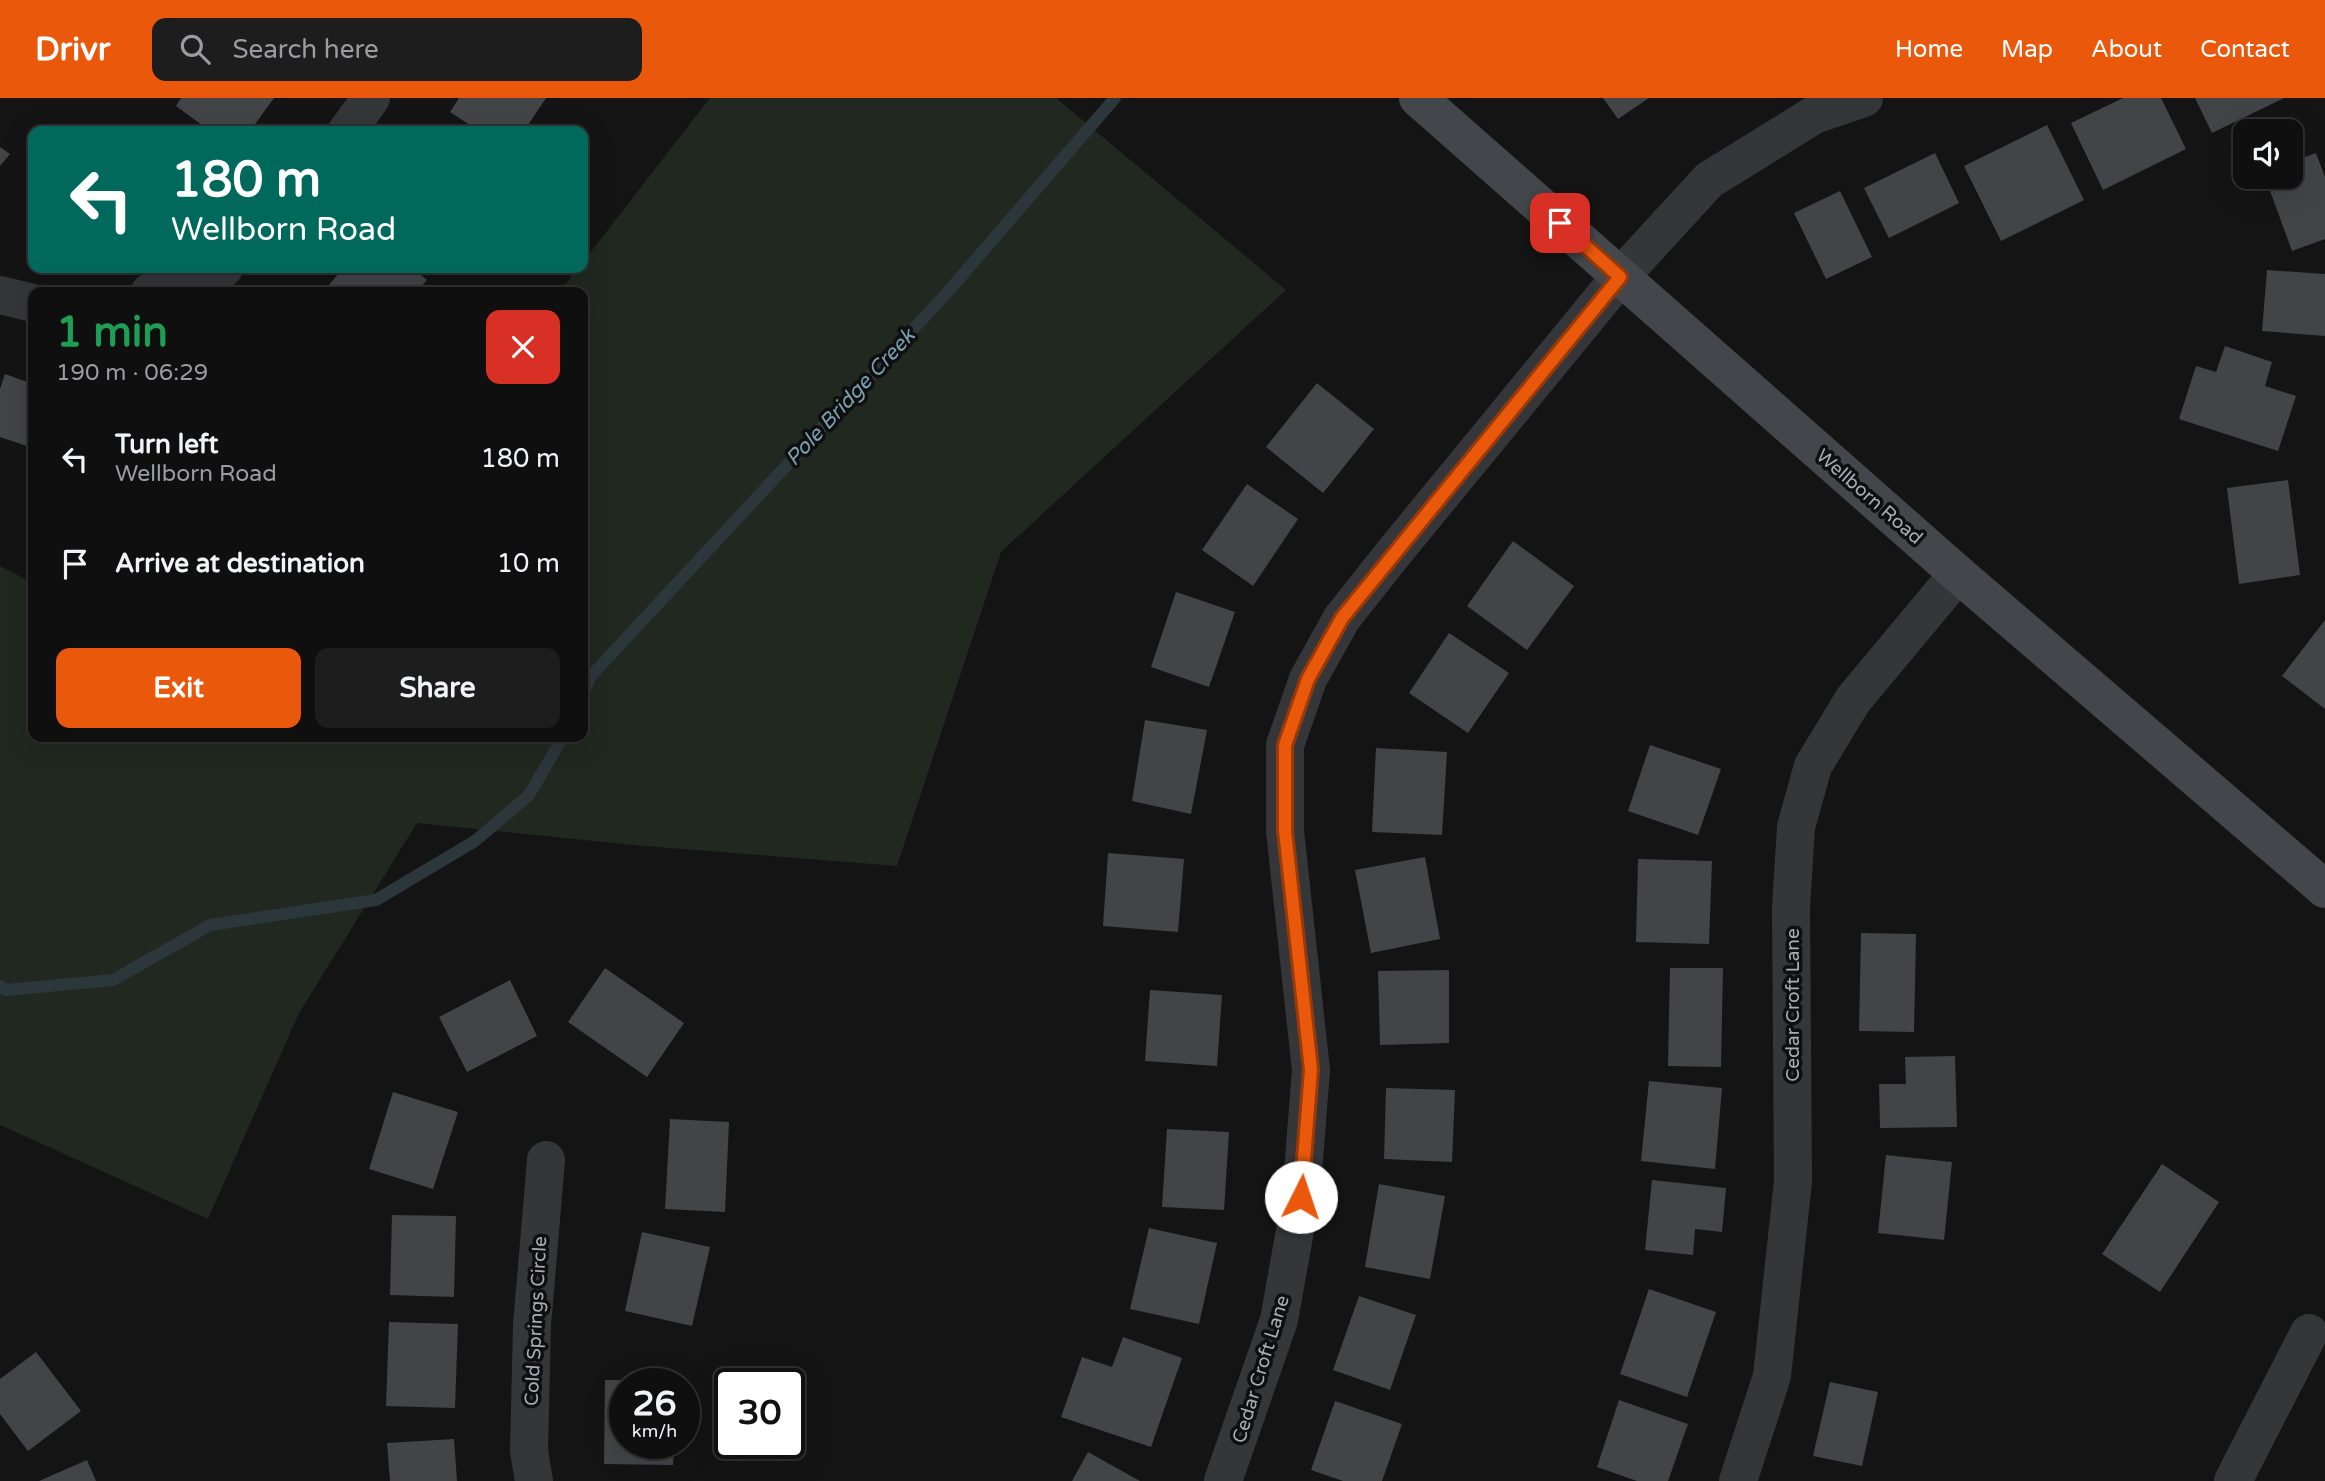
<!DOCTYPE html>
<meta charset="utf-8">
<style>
:root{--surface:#0f0f10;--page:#1d1d1e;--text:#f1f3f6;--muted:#9b9c9f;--line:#2f2f30;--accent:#ea580c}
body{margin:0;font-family:"Varela Round",sans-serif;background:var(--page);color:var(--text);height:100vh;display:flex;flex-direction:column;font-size:26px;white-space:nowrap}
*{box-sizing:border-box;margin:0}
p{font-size:23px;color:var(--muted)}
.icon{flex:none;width:38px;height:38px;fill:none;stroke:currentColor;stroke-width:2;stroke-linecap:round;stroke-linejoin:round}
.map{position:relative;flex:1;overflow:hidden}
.side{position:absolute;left:28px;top:189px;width:560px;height:455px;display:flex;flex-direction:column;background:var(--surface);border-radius:14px;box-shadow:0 7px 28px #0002,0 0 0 2px var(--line)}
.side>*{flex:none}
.banner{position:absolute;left:28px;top:28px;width:560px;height:147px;border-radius:14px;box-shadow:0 7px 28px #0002,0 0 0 2px var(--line);background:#00695c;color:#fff;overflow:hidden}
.buttons{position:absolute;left:2233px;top:21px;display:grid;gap:14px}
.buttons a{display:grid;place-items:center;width:70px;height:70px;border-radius:14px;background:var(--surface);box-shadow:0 7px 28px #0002,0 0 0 2px var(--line);font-size:35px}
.speed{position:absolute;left:609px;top:1270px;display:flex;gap:14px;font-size:35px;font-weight:700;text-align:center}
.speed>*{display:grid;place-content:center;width:91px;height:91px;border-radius:50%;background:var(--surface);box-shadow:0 7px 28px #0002,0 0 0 2px var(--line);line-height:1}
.speed small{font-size:18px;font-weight:400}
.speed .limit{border:4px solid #111;border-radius:10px;background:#fff;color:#111}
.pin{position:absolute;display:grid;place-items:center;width:60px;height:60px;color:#fff;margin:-30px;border-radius:14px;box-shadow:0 4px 10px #0006}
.me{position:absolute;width:77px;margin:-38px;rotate:4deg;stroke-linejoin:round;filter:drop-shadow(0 0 5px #0008)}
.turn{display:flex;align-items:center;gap:24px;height:147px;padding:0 28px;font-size:32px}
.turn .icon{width:91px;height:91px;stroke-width:2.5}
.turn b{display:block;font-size:49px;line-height:60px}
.round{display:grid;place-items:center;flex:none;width:74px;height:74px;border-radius:14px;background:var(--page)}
.headline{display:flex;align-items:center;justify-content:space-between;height:119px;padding:0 28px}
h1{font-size:42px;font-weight:800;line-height:52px;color:#1e9e55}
.primary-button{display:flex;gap:14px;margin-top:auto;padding:14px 28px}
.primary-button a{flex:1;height:80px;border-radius:14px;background:var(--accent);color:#fff;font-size:28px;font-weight:800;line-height:80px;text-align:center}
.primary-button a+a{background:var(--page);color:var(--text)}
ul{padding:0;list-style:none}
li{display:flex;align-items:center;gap:21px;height:105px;padding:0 28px}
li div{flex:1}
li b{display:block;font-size:26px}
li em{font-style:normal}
header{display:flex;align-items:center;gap:42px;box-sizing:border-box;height:98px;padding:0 35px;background:var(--accent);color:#fff}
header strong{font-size:33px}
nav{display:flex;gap:38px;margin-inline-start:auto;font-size:24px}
.search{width:490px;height:63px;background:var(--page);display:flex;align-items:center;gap:18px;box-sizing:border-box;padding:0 24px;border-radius:14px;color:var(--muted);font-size:26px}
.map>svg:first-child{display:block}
</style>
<header>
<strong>Drivr</strong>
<div class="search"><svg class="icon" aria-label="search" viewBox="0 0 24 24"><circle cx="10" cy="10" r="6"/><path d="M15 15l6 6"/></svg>Search here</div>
<nav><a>Home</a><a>Map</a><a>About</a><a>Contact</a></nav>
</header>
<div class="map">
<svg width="2325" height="1383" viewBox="0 0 2325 1383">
<rect width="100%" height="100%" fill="#141415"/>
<path fill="#202820" d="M710 0H1056L1286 192 1001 454 897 768 633 747 417 725 299 915 208 1121 0 1027V468L33 485V639H583V194H559L578 170H583V164Z"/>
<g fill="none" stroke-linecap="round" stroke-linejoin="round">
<path stroke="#2c373b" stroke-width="12" d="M583 596 590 579 945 197 1115 0
M0 888 6 892 113 882 210 827 376 802 475 743 529 697 563 639"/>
</g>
<path fill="#434448" d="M181 0H274L250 33H210L176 8Z
M459 0H546L524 33H479L450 14Z
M1603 0H1649L1618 21Z
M2123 0H2161L2186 51 2103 92 2071 25Z
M2195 0H2284L2212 35Z
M2047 27 2084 102 2001 143 1964 68Z
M0 49 10 56 0 68Z
M1935 55 1959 105 1889 140 1864 90Z
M2316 55 2325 79V141L2292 153 2265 79H2291V64Z
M1840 93 1872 159 1826 181 1794 115Z
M343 170H412L427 182 416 194H327L325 192Z
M2267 172 2325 176V238L2262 233Z
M2225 248 2272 264 2265 288 2296 298 2278 353 2179 321 2196 268 2216 274Z
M5 276 33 286V350L0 339V291Z
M1317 285 1374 331 1323 395 1266 349Z
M2288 382 2300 477 2239 486 2227 390Z
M1247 386 1298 421 1253 488 1202 452Z
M1513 443 1574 488 1527 552 1467 508Z
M1176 494 1235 514 1209 589 1151 569Z
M2325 522V611L2282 578Z
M1449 535 1509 575 1468 635 1409 595Z
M1145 622 1207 632 1191 716 1132 703Z
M1650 647 1721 671 1698 737 1628 713Z
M1376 650 1447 654 1442 737 1372 734Z
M1108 755 1184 761 1178 834 1103 828Z
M1425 759 1440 841 1371 855 1355 772Z
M1638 761 1712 763 1709 846 1636 844Z
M1861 835 1916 836 1914 934 1859 933Z
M605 870 684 925 647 979 568 924Z
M1670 870H1723L1721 969 1668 968Z
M1449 872V945L1380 947 1378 873Z
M510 882 537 938 467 974 439 919Z
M1150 892 1222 897 1217 968 1145 963Z
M1955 958 1957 1029 1880 1030 1879 986H1906L1905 959Z
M1649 983 1722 990 1715 1071 1641 1063Z
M1386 990 1455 992 1452 1064 1384 1061Z
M393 994 458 1014 433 1091 369 1071Z
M670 1021 729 1024 725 1114 665 1111Z
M1167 1031 1229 1034 1224 1112 1162 1109Z
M1886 1057 1952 1064 1944 1142 1878 1135Z
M2162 1066 2219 1104 2160 1194 2102 1156Z
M1652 1082 1726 1090 1722 1134 1695 1131 1693 1157 1645 1152Z
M1379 1086 1445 1098 1430 1181 1365 1169Z
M392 1117 456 1118 454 1199 390 1197Z
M1149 1130 1217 1145 1199 1226 1130 1211Z
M642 1134 710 1149 692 1228 625 1213Z
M1649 1191 1716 1214 1687 1299 1620 1276Z
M1359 1198 1416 1217 1390 1292 1333 1272Z
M389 1224 458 1226 455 1310 386 1308Z
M1123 1239 1182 1260 1151 1349 1061 1319 1082 1259 1112 1269Z
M36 1254 81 1313 28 1353 0 1316V1281Z
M605 1282 674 1283V1286H625V1346H674L673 1367 604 1366Z
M1830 1284 1878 1294 1862 1368 1813 1358Z
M1619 1302 1688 1326 1668 1383H1637L1597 1369Z
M1335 1303 1402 1326 1382 1383H1343L1311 1372Z
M454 1341 457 1383H390L387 1345Z
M1088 1354 1140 1383H1072Z
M87 1362 96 1383H39Z"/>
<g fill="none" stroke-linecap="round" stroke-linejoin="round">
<path stroke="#35363a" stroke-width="38" d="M347 33 371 0
M150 194 211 181 224 170
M0 197 33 205
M534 1383 529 1353 532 1227 546 1062
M1223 1383 1279 1222 1301 1099 1311 972 1285 733V647L1308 581 1342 520 1396 452 1620 179 1709 82 1814 17 1864 0
M1738 1383 1772 1278 1793 1083 1791 809 1796 729 1813 668 1853 602 1958 476
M2233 1383 2309 1235"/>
<path stroke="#43464a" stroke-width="38" d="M1418 0 1958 476 2325 791"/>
</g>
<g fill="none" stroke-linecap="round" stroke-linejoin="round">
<g stroke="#983908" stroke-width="18">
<path id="route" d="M1301 1099 1311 972 1285 733V647L1308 581 1342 520 1620 179 1560 125"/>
</g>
<use href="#route" stroke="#ea580c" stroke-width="12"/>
</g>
<g text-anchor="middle" stroke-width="7" stroke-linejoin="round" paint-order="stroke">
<g font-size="19" fill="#a5adb6" stroke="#0f0f10">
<text transform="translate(1870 398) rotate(41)" y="7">Wellborn Road</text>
<text transform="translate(1792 907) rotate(-90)" y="7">Cedar Croft Lane</text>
<text transform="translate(535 1223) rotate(-87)" y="7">Cold Springs Circle</text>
<text transform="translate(1260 1271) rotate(-73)" y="7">Cedar Croft Lane</text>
</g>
<g font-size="21" font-style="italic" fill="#7ba1b2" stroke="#0f0f10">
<text transform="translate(850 299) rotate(-47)" y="7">Pole Bridge Creek</text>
</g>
</g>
</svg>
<div class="buttons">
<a><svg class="icon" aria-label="sound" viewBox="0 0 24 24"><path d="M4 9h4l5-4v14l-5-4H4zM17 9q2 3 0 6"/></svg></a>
</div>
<div class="speed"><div>26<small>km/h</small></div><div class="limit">30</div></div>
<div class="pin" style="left:1560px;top:125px;background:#d93025"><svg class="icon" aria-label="arrive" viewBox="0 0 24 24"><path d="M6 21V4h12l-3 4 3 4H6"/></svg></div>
<svg class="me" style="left:1301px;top:1099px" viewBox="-20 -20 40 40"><circle r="19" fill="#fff"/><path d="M0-13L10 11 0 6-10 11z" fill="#ea580c"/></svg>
<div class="banner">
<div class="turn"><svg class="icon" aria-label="left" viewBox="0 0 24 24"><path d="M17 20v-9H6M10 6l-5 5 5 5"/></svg><div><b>180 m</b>Wellborn Road</div></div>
</div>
<section class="side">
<div class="headline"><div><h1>1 min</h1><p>190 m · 06:29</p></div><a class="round" style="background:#d93025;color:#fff"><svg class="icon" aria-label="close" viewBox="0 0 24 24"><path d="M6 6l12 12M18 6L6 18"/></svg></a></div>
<ul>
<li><svg class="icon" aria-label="left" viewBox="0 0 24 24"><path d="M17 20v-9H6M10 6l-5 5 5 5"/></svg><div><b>Turn left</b><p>Wellborn Road</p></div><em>180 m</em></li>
<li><svg class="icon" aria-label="arrive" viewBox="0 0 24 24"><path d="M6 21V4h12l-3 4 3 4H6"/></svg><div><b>Arrive at destination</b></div><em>10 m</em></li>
</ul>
<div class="primary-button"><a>Exit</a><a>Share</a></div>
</section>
</div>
